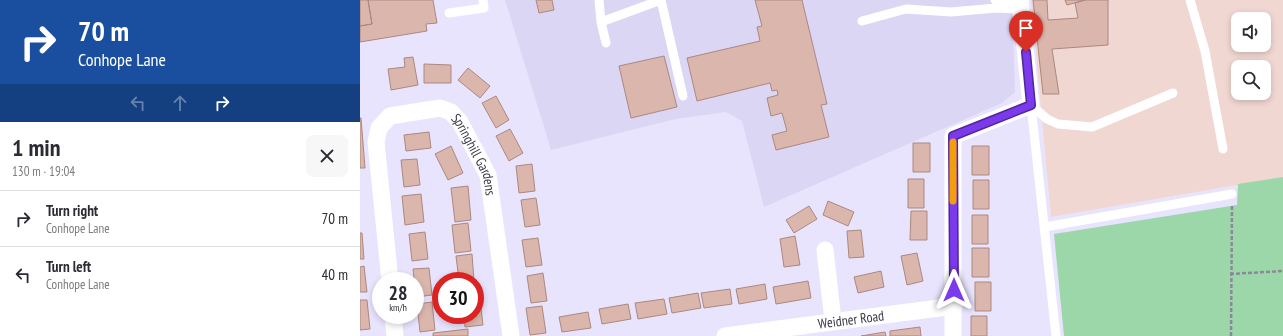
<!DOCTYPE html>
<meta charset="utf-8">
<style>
:root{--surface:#fff;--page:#f7f7f7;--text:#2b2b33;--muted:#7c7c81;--line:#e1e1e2}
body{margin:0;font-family:"PT Sans Narrow",sans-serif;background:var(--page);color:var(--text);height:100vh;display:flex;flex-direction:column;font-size:15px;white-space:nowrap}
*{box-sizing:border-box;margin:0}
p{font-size:13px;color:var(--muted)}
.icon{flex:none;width:22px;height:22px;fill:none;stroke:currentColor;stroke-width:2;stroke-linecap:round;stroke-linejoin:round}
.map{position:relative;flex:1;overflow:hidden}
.sheet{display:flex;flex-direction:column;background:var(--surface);width:360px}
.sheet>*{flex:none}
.hud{background:#1a4fa0;color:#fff;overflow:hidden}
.buttons{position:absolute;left:871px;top:12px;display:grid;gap:8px}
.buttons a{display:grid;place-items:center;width:40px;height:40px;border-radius:8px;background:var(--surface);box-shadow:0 2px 6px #0003;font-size:20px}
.speed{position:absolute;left:12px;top:272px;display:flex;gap:8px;font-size:20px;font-weight:700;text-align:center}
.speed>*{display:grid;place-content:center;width:52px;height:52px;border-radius:50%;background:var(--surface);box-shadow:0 2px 6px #0003;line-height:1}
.speed small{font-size:10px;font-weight:400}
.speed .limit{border:6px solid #d22;background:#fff;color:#111}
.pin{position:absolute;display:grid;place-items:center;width:34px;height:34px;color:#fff;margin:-41px -17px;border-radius:50% 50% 50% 0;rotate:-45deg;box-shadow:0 0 4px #0007}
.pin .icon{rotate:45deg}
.me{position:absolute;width:44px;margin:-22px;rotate:0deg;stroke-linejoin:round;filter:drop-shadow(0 0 3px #0008)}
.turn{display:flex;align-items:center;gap:14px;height:84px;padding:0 12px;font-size:18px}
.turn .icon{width:52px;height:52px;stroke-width:2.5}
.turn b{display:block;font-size:28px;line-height:34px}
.lanes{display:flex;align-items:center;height:38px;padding:0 12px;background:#0003;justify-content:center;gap:20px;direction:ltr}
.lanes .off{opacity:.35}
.round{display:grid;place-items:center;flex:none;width:42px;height:42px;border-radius:8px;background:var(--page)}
.overview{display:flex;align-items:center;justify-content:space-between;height:68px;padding:0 12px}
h1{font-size:24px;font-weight:600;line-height:30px}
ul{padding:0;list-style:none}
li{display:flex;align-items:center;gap:12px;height:56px;padding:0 12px;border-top:1px solid var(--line)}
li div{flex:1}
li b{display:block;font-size:15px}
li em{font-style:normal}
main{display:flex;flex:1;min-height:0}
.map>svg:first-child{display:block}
</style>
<main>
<section class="sheet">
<div class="hud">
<div class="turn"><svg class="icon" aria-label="right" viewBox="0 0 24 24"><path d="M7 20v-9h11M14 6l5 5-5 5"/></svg><div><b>70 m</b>Conhope Lane</div></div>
<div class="lanes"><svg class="icon off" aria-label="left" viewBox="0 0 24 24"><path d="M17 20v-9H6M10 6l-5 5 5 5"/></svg><svg class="icon off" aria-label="ahead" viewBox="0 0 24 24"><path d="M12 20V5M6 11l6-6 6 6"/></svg><svg class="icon" aria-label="right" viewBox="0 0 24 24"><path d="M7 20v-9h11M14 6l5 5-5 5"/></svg></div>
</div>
<div class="overview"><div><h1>1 min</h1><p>130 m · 19:04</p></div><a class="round"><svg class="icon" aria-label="close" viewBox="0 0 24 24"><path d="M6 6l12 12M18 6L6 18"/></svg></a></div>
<ul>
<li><svg class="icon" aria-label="right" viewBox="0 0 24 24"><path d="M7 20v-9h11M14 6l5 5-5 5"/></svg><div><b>Turn right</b><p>Conhope Lane</p></div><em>70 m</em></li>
<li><svg class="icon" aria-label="left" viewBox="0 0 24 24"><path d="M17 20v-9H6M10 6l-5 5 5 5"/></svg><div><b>Turn left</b><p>Conhope Lane</p></div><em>40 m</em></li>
</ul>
</section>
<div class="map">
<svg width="923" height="336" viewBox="0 0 923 336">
<rect width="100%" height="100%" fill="#e9e4fe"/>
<path fill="#dcd6f5" d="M145 0H652L655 92 642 103 404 207 382 121 366 112 316 119 191 150Z"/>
<path fill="#f1d7d2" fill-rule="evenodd" d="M671 0H923V177L691 217ZM878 19H904V45H878ZM878 67H904V93H878Z"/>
<path fill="#9bd7a9" d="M923 177V336H704L694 234 877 205 878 184Z"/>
<path fill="#dbb6ad" stroke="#ab8880" d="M0 0H8L12 24 0 26Z
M8 0H73L77 23 66 24 67 31 0 42V26L12 24Z
M176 0H192L194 10 179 13Z
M395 0H442L467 104 461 105 469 137 416 150 412 135 427 131 422 113 411 116 407 98 418 95 417 90 412 91 410 83 337 101 327 58 400 41 397 27 402 26Z
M673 0H687L688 20 718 18 715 3 725 0H748V45L692 49 699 94H683Z
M705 0H725L707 5Z
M304 56 317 107 271 118 259 66Z
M53 57 58 85 31 90 28 69 45 67 44 58Z
M64 64 91 65V83H64Z
M108 68 130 86 120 98 98 80Z
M136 96 149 120 136 128 122 103Z
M1 118 5 168H0V118Z
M150 129 163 153 149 161 136 136Z
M69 132 71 148 46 151 44 135Z
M553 143H570V172H553Z
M91 146 103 173 88 180 75 154Z
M612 146H629V175H612Z
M57 159 60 185 44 187 41 160Z
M172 164 175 191 159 193 156 166Z
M548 179H564V208H548Z
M613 180H629V209H613Z
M108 186 111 220 95 222 91 188Z
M61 194 64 222 45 225 42 196Z
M176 198 180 225 165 227 161 200Z
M468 201 494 212 488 226 463 215Z
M449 206 457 219 434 233 426 220Z
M551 211H567V240H550Z
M612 215H628V244H612Z
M108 223 111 251 95 253 92 225Z
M501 230 504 257 489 258 487 231Z
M65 232 68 259 52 261 49 234Z
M0 233H2L4 259H0Z
M435 236 440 265 424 267 420 239Z
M178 238 182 265 166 267 162 240Z
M612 248H629V277H612Z
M557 253 563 281 547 285 541 256Z
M112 254 114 281H99L96 256Z
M4 266 7 292H0V267Z
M69 268 72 295 56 297 53 269Z
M521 271 524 287 498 293 494 277Z
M183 273 187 301 171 303 167 276Z
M448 281 451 298 416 304 413 287Z
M615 282H631V311H615Z
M405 284 407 299 379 304 376 289Z
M370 289 372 304 344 308 341 293Z
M115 291H119L123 325 105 327 104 315H115Z
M338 293 341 308 312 313 309 298Z
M304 299 307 314 278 319 275 303Z
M0 300H7L10 329 0 330Z
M72 302 75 330 60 332 57 304Z
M268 304 271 319 242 324 239 309Z
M182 306 186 333 170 335 166 308Z
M228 312 231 328 202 332 199 317Z
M611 316H627V336H611Z
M560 327 561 336H530V331Z
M108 329V336H73V333Z
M525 332 526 336H501Z"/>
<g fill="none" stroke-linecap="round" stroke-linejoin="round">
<path stroke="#8c889b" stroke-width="2.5" stroke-dasharray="4 2" stroke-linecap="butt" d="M870 274 923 271
M871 336 872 205"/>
<path stroke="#fff" stroke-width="9" d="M239 0 241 22 246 43
M635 0 661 4
M830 0 845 51 863 149
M89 13 124 8 123 0
M502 21 546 9 591 12 636 8 661 9
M241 22 301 0 323 96
M671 105 696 336
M671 105 687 119 698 124 732 127 813 93
M685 227 872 194"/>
<g stroke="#fff" stroke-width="17">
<path d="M465 250 473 321"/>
<path id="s1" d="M30 281 16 142 19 128 30 116 80 108 91 112 100 122 128 175 151 336"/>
<path d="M33 315 35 336"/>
<path id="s2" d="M365 336 594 306"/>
<path d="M593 336V136L671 105 660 0"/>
</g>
</g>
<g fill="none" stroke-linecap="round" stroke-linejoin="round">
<g stroke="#51269a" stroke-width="10">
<path id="route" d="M594 290 593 136 671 105 666 52"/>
</g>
<use href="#route" stroke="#7c3aed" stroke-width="7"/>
<path stroke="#f59e0b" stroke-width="7" d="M593 142V201"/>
</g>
<g text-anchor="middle" stroke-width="4" stroke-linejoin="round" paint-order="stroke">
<g font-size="14" fill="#3d3a47" stroke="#f5f4fb">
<text dy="5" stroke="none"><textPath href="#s1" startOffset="282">Springhill Gardens</textPath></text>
<text dy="5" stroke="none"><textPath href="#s2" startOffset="127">Weidner Road</textPath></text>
</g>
</g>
</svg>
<div class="buttons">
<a><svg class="icon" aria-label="sound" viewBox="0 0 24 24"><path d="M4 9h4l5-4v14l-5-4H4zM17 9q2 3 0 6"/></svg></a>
<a><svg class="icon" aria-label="search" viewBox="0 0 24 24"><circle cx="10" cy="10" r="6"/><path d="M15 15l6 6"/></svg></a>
</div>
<div class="speed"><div>28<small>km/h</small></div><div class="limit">30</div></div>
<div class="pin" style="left:666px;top:52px;background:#d93025"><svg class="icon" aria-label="arrive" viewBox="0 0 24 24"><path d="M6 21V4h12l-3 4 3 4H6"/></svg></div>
<svg class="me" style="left:594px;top:290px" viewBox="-20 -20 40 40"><path d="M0-17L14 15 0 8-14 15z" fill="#7c3aed" stroke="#fff" stroke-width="4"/></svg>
</div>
</main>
